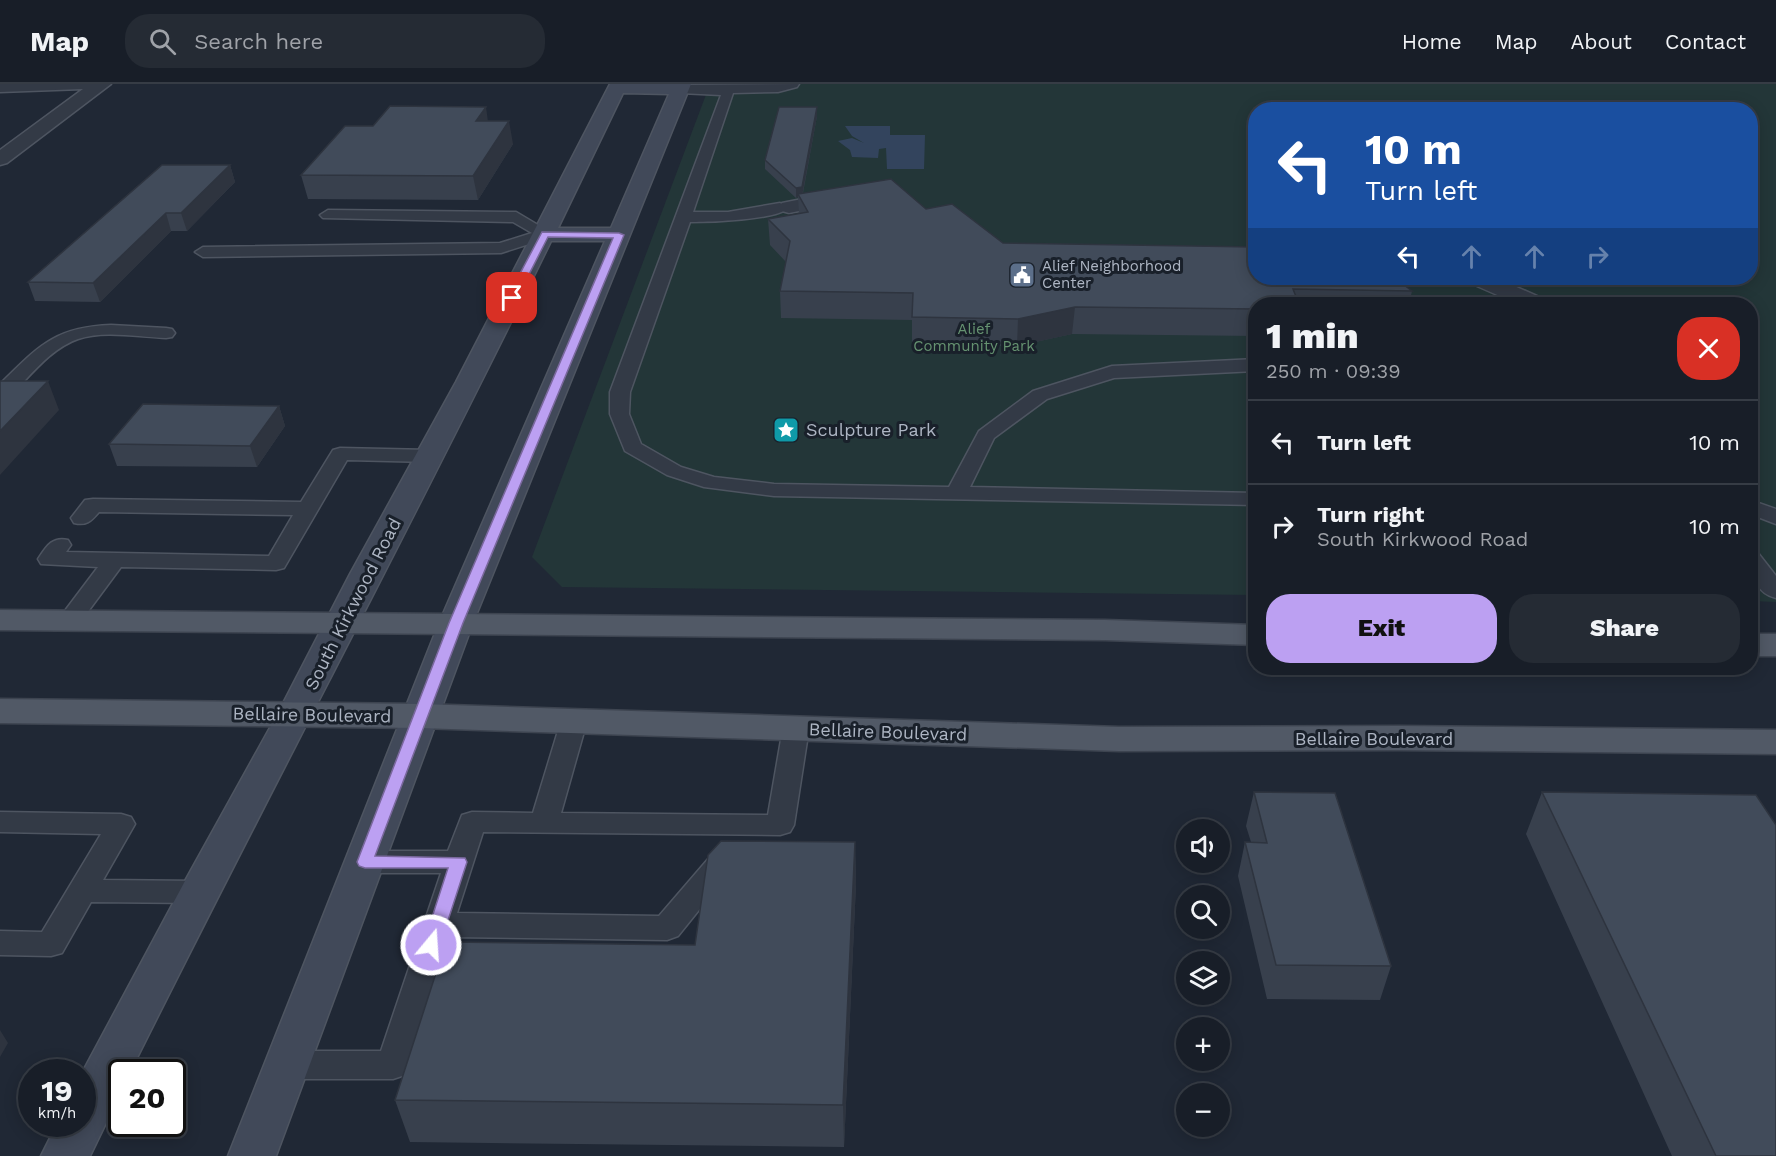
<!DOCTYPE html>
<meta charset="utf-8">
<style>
:root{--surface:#181e28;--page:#252b34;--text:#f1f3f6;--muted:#9fa2a8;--line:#363c45;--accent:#bca0f2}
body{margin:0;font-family:"Work Sans",sans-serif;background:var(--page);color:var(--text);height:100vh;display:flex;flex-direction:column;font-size:22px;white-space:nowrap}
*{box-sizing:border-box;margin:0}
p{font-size:20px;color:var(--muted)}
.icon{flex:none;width:33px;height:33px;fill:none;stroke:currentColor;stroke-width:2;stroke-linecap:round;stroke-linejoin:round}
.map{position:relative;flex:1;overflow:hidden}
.side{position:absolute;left:1248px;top:213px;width:510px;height:378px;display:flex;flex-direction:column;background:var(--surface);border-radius:24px;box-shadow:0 3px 15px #0003,0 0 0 2px var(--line)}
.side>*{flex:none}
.hud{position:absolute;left:1248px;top:18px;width:510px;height:183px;border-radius:24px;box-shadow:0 3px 15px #0003,0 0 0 2px var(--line);background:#1a4fa0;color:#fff;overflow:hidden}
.controls{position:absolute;left:1176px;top:735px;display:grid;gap:12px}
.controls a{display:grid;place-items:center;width:54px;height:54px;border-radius:50%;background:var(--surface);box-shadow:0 3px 15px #0003,0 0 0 2px var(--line);font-size:30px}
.speed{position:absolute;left:18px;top:975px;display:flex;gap:12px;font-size:30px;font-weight:700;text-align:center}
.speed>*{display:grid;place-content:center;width:78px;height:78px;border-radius:50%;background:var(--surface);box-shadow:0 3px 15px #0003,0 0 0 2px var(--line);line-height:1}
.speed small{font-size:15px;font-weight:400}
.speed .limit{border:3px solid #111;border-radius:9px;background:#fff;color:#111}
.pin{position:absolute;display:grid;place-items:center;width:51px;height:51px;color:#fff;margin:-26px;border-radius:12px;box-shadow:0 3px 9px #0006}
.me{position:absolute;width:66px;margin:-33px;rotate:18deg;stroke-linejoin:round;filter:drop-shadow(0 0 4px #0008)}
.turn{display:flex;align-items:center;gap:21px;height:126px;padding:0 18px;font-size:27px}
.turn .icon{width:78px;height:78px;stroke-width:2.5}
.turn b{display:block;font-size:42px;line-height:51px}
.lanes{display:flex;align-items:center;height:57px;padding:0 18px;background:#0003;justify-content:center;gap:30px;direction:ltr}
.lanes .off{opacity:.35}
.round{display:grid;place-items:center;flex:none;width:63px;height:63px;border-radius:24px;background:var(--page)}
.headline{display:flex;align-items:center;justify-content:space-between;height:102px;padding:0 18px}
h1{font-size:36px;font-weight:800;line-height:45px}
.action{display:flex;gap:12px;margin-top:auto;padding:12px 18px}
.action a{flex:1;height:69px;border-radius:24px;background:var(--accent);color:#111;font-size:24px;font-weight:800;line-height:69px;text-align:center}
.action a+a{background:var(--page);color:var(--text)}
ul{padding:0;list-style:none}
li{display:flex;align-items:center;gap:18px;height:84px;padding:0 18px;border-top:2px solid var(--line)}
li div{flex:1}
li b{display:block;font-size:22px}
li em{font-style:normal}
header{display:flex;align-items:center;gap:36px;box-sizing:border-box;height:84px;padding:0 30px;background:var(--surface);border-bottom:2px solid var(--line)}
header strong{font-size:28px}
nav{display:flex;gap:33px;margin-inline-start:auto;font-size:21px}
.search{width:420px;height:54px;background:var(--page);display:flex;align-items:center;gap:15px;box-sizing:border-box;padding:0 21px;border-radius:24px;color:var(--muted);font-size:22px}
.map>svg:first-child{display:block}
</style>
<header>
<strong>Map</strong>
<div class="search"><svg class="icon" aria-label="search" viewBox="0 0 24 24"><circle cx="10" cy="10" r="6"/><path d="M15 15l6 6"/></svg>Search here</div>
<nav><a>Home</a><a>Map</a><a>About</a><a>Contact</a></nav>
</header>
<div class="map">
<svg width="1776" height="1072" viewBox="0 0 1776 1072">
<rect width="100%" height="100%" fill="#202835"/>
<path fill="#233638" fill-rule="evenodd" d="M710 0H1776V518L1751 517 1750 220H1256L1255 511 562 503 532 473ZM1256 26H1750V194H1256Z"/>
<path fill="#33445d" d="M845 42H890V51H925L924 85H887L886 64 879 65 878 74 852 73 850 66 838 57 852 54 864 59 852 52Z"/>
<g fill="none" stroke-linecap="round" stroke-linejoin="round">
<g stroke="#4e5561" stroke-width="3">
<path id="service" d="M799 0 797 3 778 8 733 9 693 128H728L780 119 788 124C777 136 708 138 690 138L630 308 629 330 641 360 681 383 714 393 774 400 949 403 979 347 1033 307 1112 282 1256 275V287L1114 294 1047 315 994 354 970 403 1256 409V421L774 412 704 403 667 391 625 367 610 330V308L721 11 680 9 674 5 680 1Z
M328 126 516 128 553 150 551 153 501 169 203 173 195 168 203 163 500 159 532 149 513 138 323 134 320 131Z
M111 241 166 244 172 245 175 249 172 253 166 254C138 253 104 246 78 255 49 265 28 295 7 315L0 317V300C38 263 54 243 111 241Z
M340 364 430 366 437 368 440 372 437 376 430 378 347 376 284 484 276 486 121 483 78 541 70 543 62 541 58 536 98 483 41 480 38 475C46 463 52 452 68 456L71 461 66 468 269 472 293 431 99 428C91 437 87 442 74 439L71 434 85 416 93 415 301 418 333 366Z
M1750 416 1776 425V440L1750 430Z
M1750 467 1758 469 1776 492V514C1754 509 1750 486 1750 467Z
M574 628 583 631 587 637 561 729 768 731 783 644 787 638 796 635 805 638 809 644 794 741 790 748 780 751 483 748 457 829 659 832 715 767 725 764 735 767 740 775 678 852 667 856 450 853 405 991 393 995H287L275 991 270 981 275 971 287 967H381L441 789H365L355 786 350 778 355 770 365 767H448L462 731 472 728 533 729 561 637 565 631Z
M0 728 121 730 131 733 135 740 103 796 199 797 210 800 214 808 210 816 199 819 91 818 62 869 51 872 0 871V847L42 848 101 750 0 748Z"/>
</g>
<g stroke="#4e5561" stroke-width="3">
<path id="pedestrian" d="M842 107 849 109 852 113 849 117 789 129 782 127 778 123 782 119Z
M1466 194H1496L1544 215 1548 220H1518L1470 199Z"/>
</g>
<g stroke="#4e5561" stroke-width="3">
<path id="minor" d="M0 0H111L7 79 0 81V66L83 5 0 8Z"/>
</g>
<g stroke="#4e5561" stroke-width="3">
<path id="secondary" d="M610 0H691L473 539 276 1072H228L439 539 605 157H551C415 436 268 710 130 988H122V1006L90 1072H41L57 1040H82V989L185 797 277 631 350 490 456 298ZM623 9 669 10 611 144H558Z"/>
</g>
<g stroke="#3d4450" stroke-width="3">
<path id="primary" d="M0 526 1105 536 1256 541V561L1105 556 0 546Z
M1750 550H1776V572H1750Z
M0 615 420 620 1119 643 1399 642 1776 646V670L1399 666 1119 667 420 644 0 639Z"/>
</g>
<use href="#service" fill="#333a46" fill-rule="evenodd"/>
<use href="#pedestrian" fill="#333a46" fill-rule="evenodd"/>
<use href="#minor" fill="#333a46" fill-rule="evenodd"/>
<use href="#secondary" fill="#414959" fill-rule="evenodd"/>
<use href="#primary" fill="#515966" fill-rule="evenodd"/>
</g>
<path fill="#38404d" d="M817 23V32L803 109 926 125 1003 159 1412 207 1409 220H1256V252L1072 250 1017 262 912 261V236L781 234 780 207 786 178 770 161 768 135 799 130 798 113 796 114 765 85V76Z
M488 37 513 60 478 116 308 115 301 91 373 42Z
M230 81 235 98 187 147H171L100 218 35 217 28 198Z
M279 322 285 342 257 383 117 382 109 360Z
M1254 708 1391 882 1380 916 1267 915 1238 792 1245 758H1251L1246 742Z
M1542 708 1776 1072H1672L1526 750Z
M855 758 856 800 844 1063 410 1058 395 1016 695 861Z"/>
<path fill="#2e343f" d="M486 23 489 45 476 37Z
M817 23V32L802 112 798 110V113L796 114V104Z
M509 37 513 60 478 116 473 92Z
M230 81 235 98 187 147 181 129Z
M166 129 171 147 100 218 93 199Z
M1075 223 1072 250 1017 262 1018 235Z
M48 297 59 326 0 391V347Z
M279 322 285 342 257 383 250 362Z
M855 758 856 800 844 1063 843 1021Z
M0 946 8 959 0 973Z"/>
<path fill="#414b5a" stroke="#2e343f" stroke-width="1.5" d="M390 22 486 23 476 37H509L473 92 301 91 345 42H373Z
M779 23H817L802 103 796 104 765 76Z
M162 81H230L181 129H166L93 199 28 198Z
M891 95 926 125 952 120 1003 159 1256 163V194H1395L1412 207 1293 205 1299 220H1256V225L1075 223 1018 235 912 233 913 209 780 207 790 157 768 135 808 128 798 110Z
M0 297H48L0 347Z
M143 320 279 322 250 362 109 360Z
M1254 708 1335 709 1391 882 1276 881 1245 758 1267 759Z
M1542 708 1756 711 1776 741V1072H1716Z
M721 757 855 758 843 1021 395 1016 446 858 695 861 708 771Z"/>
<path fill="#bca0f2" stroke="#7a689d" stroke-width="1.5" d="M542 148 619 149 624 151 463 539 375 772 465 774 467 778 440 861 438 866 431 868 425 866 423 861 448 784H365L359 782 357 778 449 539 613 154 548 153 517 214 508 216 507 214Z"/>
<defs>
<g id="civic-square" transform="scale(1.35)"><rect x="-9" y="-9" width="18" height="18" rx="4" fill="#5c6f8a" stroke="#19202a"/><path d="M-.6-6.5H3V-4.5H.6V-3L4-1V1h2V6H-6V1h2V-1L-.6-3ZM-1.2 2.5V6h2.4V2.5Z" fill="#fff"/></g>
<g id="sight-square" transform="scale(1.35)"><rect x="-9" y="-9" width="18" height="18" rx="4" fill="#0f9aa8" stroke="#19202a"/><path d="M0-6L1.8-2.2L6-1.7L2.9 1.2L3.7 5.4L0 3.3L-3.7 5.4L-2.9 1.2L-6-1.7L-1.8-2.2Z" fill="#fff"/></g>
</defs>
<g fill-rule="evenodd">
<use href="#civic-square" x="1022" y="191"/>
<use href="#sight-square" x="786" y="346"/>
</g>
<g text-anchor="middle" stroke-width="6" stroke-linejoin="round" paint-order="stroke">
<g font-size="15" fill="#adb5c3" stroke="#19202a" text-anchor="start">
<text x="1042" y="187">Alief Neighborhood<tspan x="1042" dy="17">Center</tspan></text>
</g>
<g font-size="15" fill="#669371" stroke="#19202a">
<text x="974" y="250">Alief<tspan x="974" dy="17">Community Park</tspan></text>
</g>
<g font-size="18" fill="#adb5c3" stroke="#19202a" text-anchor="start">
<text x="806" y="352">Sculpture Park</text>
</g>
<g font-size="18" fill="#adb5c3" stroke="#19202a">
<text transform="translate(353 520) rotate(-63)" y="6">South Kirkwood Road</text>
<text transform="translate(312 631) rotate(1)" y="6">Bellaire Boulevard</text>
<text transform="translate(888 648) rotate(2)" y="6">Bellaire Boulevard</text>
<text x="1374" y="661">Bellaire Boulevard</text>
</g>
</g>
</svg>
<div class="controls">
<a><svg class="icon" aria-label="sound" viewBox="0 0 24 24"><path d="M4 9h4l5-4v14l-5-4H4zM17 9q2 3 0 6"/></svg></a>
<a><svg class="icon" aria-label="search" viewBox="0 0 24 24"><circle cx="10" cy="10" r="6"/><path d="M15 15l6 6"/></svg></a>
<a><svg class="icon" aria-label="layers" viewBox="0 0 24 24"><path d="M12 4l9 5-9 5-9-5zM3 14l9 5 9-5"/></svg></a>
<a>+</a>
<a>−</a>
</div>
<div class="speed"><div>19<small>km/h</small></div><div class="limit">20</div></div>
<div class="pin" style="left:512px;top:214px;background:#d93025"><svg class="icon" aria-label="arrive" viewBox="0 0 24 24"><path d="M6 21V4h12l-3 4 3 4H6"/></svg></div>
<svg class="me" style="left:431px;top:861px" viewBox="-20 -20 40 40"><circle r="17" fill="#bca0f2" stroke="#fff" stroke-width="3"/><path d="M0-11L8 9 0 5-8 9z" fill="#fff"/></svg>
<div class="hud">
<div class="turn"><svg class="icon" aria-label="left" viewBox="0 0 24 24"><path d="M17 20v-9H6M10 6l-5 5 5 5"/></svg><div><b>10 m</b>Turn left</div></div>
<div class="lanes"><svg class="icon" aria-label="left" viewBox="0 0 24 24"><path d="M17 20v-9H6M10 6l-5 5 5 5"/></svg><svg class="icon off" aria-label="ahead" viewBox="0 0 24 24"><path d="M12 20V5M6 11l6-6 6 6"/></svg><svg class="icon off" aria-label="ahead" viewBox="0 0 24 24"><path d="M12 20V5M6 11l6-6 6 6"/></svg><svg class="icon off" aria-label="right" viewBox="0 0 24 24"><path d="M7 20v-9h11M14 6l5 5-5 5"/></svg></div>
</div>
<section class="side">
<div class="headline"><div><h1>1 min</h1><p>250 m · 09:39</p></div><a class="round" style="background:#d93025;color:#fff"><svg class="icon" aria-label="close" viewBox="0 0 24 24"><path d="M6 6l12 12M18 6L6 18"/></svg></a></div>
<ul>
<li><svg class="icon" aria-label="left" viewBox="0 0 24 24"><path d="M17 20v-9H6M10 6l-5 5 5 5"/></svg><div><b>Turn left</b></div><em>10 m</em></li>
<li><svg class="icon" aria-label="right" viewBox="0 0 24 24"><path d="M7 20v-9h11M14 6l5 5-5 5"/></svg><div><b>Turn right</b><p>South Kirkwood Road</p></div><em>10 m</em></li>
</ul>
<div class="action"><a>Exit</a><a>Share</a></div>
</section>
</div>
